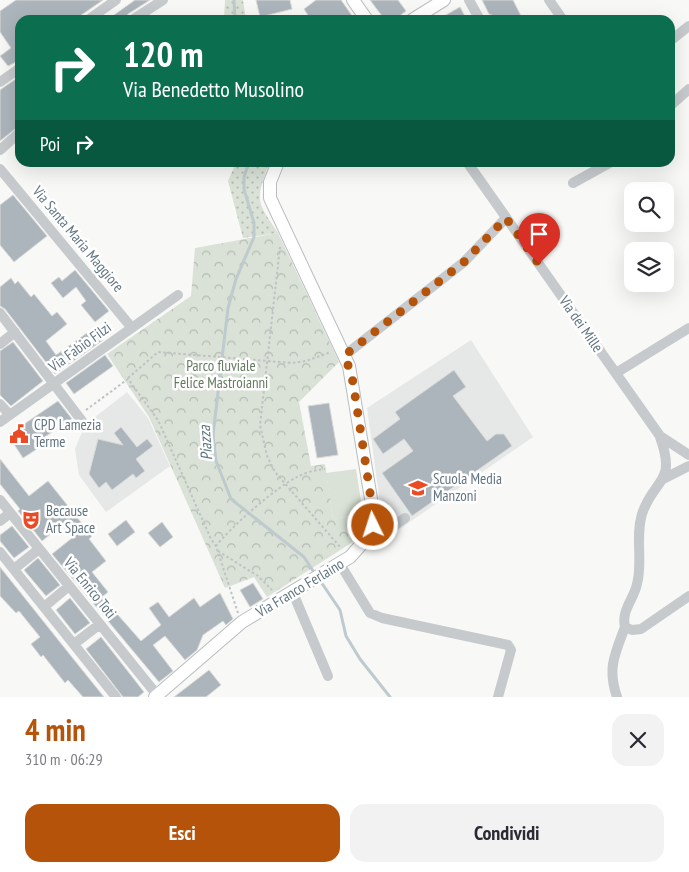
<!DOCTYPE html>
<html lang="it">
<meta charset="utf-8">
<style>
:root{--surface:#fff;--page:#f2f2f3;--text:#2b2b33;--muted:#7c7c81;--accent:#b45309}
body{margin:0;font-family:"PT Sans Narrow",sans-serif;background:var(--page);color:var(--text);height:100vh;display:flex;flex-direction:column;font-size:19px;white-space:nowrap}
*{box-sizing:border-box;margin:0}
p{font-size:16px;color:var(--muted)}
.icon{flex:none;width:28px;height:28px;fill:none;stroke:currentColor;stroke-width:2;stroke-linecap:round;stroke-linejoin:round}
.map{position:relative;height:697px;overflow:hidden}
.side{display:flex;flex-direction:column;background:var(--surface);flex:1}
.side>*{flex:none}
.guide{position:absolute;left:15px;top:15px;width:660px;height:152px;border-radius:15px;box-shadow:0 5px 20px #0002;background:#0b6e4f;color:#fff;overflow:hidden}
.tools{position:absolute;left:624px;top:182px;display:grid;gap:10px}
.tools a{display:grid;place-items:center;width:50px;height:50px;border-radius:10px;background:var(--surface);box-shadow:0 5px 20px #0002;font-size:25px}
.pin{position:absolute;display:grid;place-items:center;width:42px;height:42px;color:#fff;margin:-51px -21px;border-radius:50% 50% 50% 0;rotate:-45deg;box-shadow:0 0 5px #0007}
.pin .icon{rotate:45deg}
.me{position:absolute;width:55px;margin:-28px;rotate:356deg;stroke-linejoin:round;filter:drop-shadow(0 0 4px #0008)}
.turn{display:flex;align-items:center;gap:18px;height:105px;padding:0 25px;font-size:22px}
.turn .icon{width:65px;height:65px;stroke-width:2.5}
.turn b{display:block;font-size:35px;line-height:42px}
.then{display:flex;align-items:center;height:48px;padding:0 25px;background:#0003;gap:10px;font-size:19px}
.round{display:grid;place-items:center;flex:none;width:52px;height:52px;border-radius:15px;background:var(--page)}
.head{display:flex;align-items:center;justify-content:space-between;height:85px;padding:0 25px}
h1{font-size:30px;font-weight:600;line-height:38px;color:var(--accent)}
.cta{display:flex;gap:10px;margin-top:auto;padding:10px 25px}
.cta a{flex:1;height:58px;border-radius:15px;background:var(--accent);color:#fff;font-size:20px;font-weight:600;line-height:58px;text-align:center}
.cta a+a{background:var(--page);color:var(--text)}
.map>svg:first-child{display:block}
</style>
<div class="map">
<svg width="689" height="697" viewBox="0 0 689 697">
<defs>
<pattern id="grass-dots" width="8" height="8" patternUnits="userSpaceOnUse" patternTransform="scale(1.25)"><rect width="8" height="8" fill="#dae1d6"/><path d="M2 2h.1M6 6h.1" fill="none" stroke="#b4bbb3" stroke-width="1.8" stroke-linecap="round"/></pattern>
<pattern id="park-crowns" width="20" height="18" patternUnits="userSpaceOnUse" patternTransform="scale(1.25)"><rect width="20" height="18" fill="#dae1d6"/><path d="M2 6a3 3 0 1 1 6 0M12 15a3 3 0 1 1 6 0" fill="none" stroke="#b4bbb3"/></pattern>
</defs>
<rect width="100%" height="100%" fill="#f8f8f6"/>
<path fill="#e6e7e7" d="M471 340 533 437 385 539 367 408Z
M127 392 148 418 170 466 106 512 79 475 75 449 85 425Z"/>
<path fill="url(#grass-dots)" d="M225 0H243L246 20H224Z
M236 163H269C256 201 255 199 278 233L243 238 228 181Z"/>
<path fill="url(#park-crowns)" d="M278 233 339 362 299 402 311 466 325 464 333 519 363 514 361 531 356 540 267 597 254 577 225 588 149 417 107 354 191 296 195 248Z"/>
<path fill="#dae1d6" d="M356 469 363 514 333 519 326 473Z"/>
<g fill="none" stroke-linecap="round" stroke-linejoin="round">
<path stroke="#becace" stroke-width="3" d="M234 0 235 20
M249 162 244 177V189L254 223V237L236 279 228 308 213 435 216 461 231 499 304 557 315 574
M319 579 340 610 346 636 360 659 390 697"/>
</g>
<path fill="#acb5bb" stroke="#dadad8" d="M16 0H103L74 20H20V60L8 66 0 56 11 48 0 32V11Z
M135 0H150L128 14 125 20H107Z
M256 0H290L292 9 260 17Z
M316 0H341L355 20H311L304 9Z
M370 0H398L406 11 394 20H385Z
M482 0H513L523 20H506L489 14Z
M460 7 467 20H437Z
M20 76V125L0 141V90Z
M13 195 47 236 14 262 0 245V205Z
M75 270 109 311 95 322 81 305 86 301 76 287 63 298 51 283 59 277 62 281Z
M11 278 15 284 18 281 31 297 34 294 52 316 57 312 67 324 46 341 56 355 94 328 103 340 55 374 5 309 0 306V287Z
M13 342 43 381 11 406 0 395V351Z
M105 355 113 366 74 394 66 383Z
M454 370 466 387 453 396 487 441 496 434H504L512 446 412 516 382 473 413 451 404 439 383 454 373 439 400 419 395 412Z
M58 401 72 419 34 444 37 449 23 458 8 435Z
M329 403 338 455 317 458 308 406Z
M121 427 137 447 147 439 153 446 136 459 145 471 136 478 133 474 112 490 106 482 99 488 89 474 98 439 123 445 114 433Z
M0 459 29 496 48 481 92 536 89 539 106 561 92 572 108 592 102 597 141 641 161 625 149 608 158 602 169 617 194 598 200 607 220 593 233 619 226 625 223 621 203 635 197 650 185 660 165 636 153 645 173 671 159 682 52 554 72 538 62 525 42 541 23 517 18 511 20 509 0 484Z
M126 520 135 532 117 546 108 534Z
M162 522 173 537 160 547 148 533Z
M12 526 29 547 14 558 0 541V535Z
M38 558 60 585 46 596 24 570Z
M0 567 75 661 104 697H83L68 680 65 683 43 655 41 657 31 644 40 637 19 611 16 613 0 596Z
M253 583 263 599 250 607 240 590Z
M70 598 90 623 75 634 56 610Z
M101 637 144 692 138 697H123L86 649Z
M209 670 221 685 206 697H174Z"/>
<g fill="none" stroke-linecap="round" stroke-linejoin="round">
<g stroke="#b9bec1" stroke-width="14">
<path id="major" d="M353 0 367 20
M412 20 444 0
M155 697 242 622 350 557 368 537 373 525V511L349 366 270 198V182L278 162"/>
</g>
<path stroke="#bfc2c4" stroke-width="2" stroke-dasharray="2.5 2.5" stroke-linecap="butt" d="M280 247 260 425 267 456 275 472 341 548
M128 378 158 352 292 363 306 361 331 352
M86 410 128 379 158 420 211 539 216 546 238 613
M216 546C231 527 277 486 299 476 307 472 316 470 325 469
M218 551 258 576 272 590"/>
<path stroke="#c6cacd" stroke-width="10" d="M469 0 480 20
M549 0 563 20
M88 20 116 0
M132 20 163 0
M670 41 689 26
M0 82 20 68
M670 106 689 89
M0 150 20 132
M467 162 660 436 689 455
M0 169 132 328
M573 183 611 162
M0 313 85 425
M0 344 15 332
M345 355 464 262 506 218
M616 373 689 328
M0 404 10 415
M0 422 178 295
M660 437C677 484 654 478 642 514 635 537 643 562 637 584 634 599 621 610 625 627L632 630 641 629 689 596
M663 479 689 466
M0 500 157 695
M0 521 10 513
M368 537 380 535 405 518
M0 552 116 697
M340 564 370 613 382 618 508 645 511 650 498 697
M14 569 39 549
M293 593 328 676
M44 607 69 586
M74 644 100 624
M617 697C607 668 615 654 625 627"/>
<use href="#major" stroke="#fff" stroke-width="12"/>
</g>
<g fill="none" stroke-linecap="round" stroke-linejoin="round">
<path stroke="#b45309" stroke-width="9" stroke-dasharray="0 16.2" d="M373 525V512L353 382 345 355 464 262 506 218 539 264"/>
</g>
<defs>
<g id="civic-bare" transform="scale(1.5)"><path d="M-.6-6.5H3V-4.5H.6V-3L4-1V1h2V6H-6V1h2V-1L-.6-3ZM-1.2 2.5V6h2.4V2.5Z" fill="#ea4b24" stroke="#fff" stroke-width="2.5" paint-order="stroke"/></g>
<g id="school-bare" transform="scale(1.5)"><path d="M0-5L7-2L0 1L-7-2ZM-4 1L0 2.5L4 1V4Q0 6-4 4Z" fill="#ea4b24" stroke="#fff" stroke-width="2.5" paint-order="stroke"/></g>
<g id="theatre-bare" transform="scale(1.5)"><path d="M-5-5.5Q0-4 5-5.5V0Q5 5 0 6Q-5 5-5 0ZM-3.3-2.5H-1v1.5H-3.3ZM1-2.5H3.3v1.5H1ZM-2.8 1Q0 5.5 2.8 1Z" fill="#ea4b24" stroke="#fff" stroke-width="2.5" paint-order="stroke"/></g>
</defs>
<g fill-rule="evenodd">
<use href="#civic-bare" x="19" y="434"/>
<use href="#school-bare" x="418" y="488"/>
<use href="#theatre-bare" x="31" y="520"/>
</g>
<g text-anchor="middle" stroke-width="5" stroke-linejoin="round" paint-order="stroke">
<g font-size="15" fill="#627582" stroke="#fff">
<text transform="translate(78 239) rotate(50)" y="5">Via Santa Maria Maggiore</text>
<text transform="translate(581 324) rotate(55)" y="5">Via dei Mille</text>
<text transform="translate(80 347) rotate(-36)" y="5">Via Fabio Filzi</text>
<text transform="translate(90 588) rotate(51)" y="5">Via Enrico Toti</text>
<text transform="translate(300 588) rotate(-31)" y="5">Via Franco Ferlaino</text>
</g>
<g font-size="15" fill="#667a61" stroke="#fff">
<text x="221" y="371">Parco fluviale<tspan x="221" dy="17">Felice Mastroianni</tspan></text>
</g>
<g font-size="15" fill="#627582" stroke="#fff" text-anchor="start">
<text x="34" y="430">CPD Lamezia<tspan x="34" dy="17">Terme</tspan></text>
<text x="433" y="484">Scuola Media<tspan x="433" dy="17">Manzoni</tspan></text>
<text x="46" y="516">Because<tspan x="46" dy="17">Art Space</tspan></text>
</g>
<g font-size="16" font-style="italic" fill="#5d757c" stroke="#fff">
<text transform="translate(205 443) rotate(-94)" y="6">Piazza</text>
</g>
</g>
</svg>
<div class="tools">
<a><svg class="icon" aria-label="search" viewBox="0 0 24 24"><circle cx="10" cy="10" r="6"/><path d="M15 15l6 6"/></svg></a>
<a><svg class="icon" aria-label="layers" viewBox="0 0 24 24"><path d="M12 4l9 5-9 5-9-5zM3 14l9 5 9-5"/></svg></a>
</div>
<div class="pin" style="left:539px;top:264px;background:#d93025"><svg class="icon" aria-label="arrive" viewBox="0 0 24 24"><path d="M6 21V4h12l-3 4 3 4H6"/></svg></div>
<svg class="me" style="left:373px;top:525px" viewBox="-20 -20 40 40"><circle r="17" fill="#b45309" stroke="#fff" stroke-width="3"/><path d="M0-11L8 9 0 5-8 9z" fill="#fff"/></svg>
<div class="guide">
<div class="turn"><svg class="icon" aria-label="right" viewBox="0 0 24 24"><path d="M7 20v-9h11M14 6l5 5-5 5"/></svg><div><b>120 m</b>Via Benedetto Musolino</div></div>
<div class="then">Poi<svg class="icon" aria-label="right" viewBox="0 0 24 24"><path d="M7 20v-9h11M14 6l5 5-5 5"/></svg></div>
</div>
</div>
<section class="side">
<div class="head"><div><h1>4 min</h1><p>310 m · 06:29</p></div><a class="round"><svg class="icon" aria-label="close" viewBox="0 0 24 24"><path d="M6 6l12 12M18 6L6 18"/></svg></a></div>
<div class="cta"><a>Esci</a><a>Condividi</a></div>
</section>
